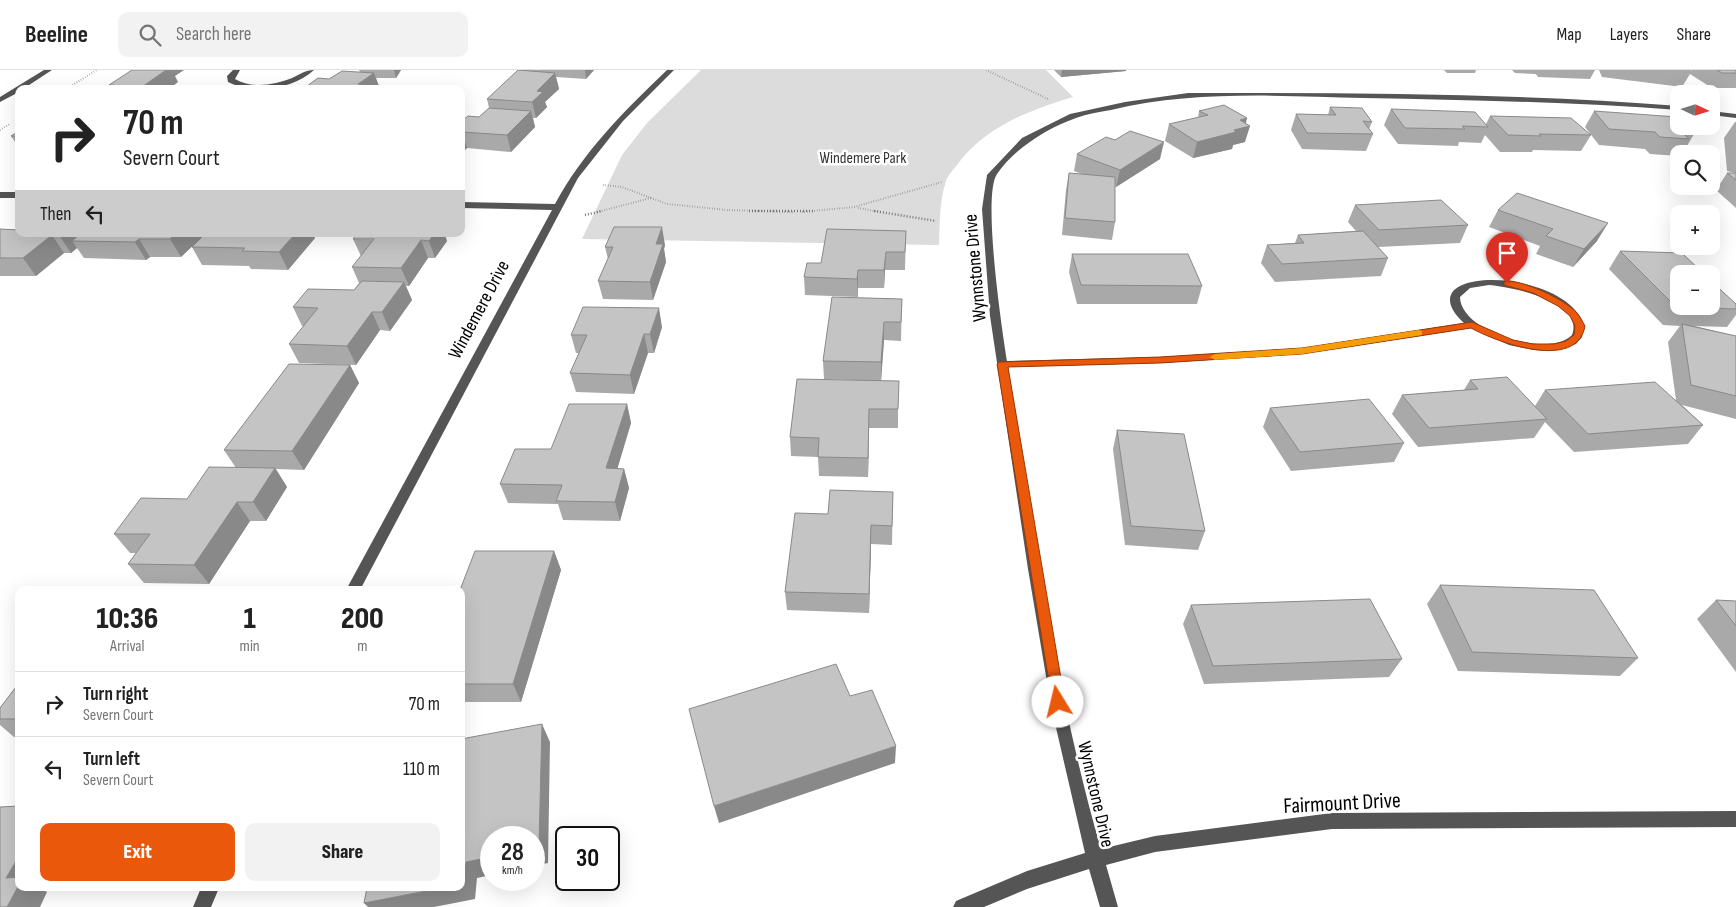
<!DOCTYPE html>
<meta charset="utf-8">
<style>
:root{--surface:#fff;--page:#f2f2f2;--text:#222;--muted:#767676;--line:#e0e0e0;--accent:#ea580c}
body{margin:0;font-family:"Sofia Sans Condensed",sans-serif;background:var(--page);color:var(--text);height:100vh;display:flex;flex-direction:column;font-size:19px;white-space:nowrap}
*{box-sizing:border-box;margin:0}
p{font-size:16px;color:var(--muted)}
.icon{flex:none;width:28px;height:28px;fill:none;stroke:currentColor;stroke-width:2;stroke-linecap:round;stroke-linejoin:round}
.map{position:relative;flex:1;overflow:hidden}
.details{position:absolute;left:15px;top:516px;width:450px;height:305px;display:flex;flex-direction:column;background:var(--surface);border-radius:10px;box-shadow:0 5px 20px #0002}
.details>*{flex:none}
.banner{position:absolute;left:15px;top:15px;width:450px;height:152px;border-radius:10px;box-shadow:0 5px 20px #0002;background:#fff;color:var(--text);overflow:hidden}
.needle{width:32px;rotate:94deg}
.buttons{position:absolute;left:1670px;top:15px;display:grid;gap:10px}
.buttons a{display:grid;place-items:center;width:50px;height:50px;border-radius:10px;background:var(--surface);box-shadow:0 5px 20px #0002;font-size:25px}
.speed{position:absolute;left:480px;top:756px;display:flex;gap:10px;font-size:25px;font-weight:700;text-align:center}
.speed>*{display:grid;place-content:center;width:65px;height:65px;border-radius:50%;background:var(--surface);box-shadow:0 5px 20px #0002;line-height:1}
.speed small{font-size:12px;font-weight:400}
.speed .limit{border:2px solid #111;border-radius:8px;background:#fff;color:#111}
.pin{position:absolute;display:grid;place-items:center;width:42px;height:42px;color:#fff;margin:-51px -21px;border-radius:50% 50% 50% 0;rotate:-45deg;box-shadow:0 0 5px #0007}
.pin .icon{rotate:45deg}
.me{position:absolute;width:55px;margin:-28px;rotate:351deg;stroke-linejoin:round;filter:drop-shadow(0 0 4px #0008)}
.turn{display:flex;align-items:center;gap:18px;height:105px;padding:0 25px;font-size:22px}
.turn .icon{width:65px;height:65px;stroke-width:2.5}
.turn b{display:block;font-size:35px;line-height:42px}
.then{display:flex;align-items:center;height:48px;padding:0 25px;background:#0003;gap:10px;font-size:19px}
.eta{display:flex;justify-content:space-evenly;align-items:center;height:85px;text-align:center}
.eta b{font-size:30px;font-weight:800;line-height:35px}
.primary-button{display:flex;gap:10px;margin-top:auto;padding:10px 25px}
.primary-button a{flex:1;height:58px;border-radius:10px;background:var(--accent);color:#fff;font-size:20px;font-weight:800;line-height:58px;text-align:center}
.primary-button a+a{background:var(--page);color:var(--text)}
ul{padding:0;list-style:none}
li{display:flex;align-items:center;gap:15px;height:65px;padding:0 25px;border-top:1px solid var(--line)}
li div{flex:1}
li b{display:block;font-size:19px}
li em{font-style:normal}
header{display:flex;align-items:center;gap:30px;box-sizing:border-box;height:70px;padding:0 25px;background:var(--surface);border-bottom:1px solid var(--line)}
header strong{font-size:24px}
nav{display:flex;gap:28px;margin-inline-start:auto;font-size:18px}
.search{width:350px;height:45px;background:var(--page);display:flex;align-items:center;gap:12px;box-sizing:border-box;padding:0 18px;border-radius:10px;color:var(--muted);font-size:19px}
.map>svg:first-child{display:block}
</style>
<header>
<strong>Beeline</strong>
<div class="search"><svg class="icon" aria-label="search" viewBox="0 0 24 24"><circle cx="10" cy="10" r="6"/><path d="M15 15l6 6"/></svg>Search here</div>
<nav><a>Map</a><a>Layers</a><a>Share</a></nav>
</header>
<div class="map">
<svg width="1736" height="837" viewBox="0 0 1736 837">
<rect width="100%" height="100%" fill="#fff"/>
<path fill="#dcdcdc" d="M701 0H1046L1073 27C1029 40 985 57 957 95 953 100 948 105 946 111 939 132 940 153 939 175L582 169 622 85 647 53Z"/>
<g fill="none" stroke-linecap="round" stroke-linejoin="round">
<path stroke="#777" stroke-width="2" stroke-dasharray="0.5 2" stroke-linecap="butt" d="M986 0 1048 29
M66 19 97 0
M0 60 10 54
M603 115 622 117 667 134 728 140 794 142
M858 138 881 142
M597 142 651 128
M802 142 854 137 942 112"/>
<path stroke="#777" stroke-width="2.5" stroke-dasharray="1 2" stroke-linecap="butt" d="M749 141H815
M874 141 936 151
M585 145 602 141"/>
<path fill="#555" fill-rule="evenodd" d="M44 0H52L23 19H19V22L0 32V27Z
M233 0H240L235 9C252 19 274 15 292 8 301 4 305 0 314 0 294 19 253 25 228 12L227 6Z
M667 0H674L623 51 578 108 360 520H346L552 140 461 138V132L555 134C583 82 624 41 667 0Z
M1188 23C1352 23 1516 23 1679 36V40C1574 32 1470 30 1365 28 1281 26 1193 20 1111 40 1099 42 1087 44 1076 48 1047 58 1014 79 997 104 982 125 1002 260 1007 291L1160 287 1302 278 1464 253C1402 195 1565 196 1584 255L1582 267 1576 274 1550 281 1534 280 1509 275 1471 258 1302 284 1160 293 1008 297C1035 458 1055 622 1101 779L1155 766 1332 743 1736 741V757L1332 759 1155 782 1106 795 1118 837H1100L1089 799 1027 819 984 837H953L956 831 1027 801 1085 783 1051 636 1028 499 990 246 982 139 987 105 1022 68 1070 44 1125 32ZM1489 215C1511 217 1585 231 1572 265 1549 289 1460 262 1460 227L1470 218Z
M1711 41 1736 44V48L1711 45Z
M0 122H19V128H0Z
M201 818H219L211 837H193Z"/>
</g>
<path fill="#a9a9a9" d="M359 0H401L396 8H376L380 19 360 2Z
M522 0H594L586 9 556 7 559 19 545 32 547 37 536 48H533L535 57 511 82 467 78 461 84V52L479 47 489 38 487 29 522 1Z
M1054 0H1126V1L1061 7Z
M1444 0H1476L1475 3H1447Z
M1512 0H1595L1590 9 1538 7 1536 4 1515 3Z
M1599 0H1691L1692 1V0H1736V18H1712L1690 4 1682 17 1602 7Z
M1330 37 1372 52 1369 59 1373 64 1366 81 1302 79 1291 60 1296 44 1328 45Z
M1391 39 1486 54 1490 46 1591 65 1581 81 1533 80 1532 82H1500L1485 65 1481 73 1459 72 1458 76 1398 74 1384 55Z
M1199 41 1246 53 1245 72 1233 75 1232 79 1193 88 1165 71 1169 54 1198 48Z
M1594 41 1694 64 1684 81H1682L1680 84H1679V86L1650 84 1645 79 1599 75 1585 57Z
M1735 52H1736V138L1716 120 1727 103H1735L1727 101 1724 68Z
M19 61V78L11 66Z
M1077 84 1160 89 1116 117 1115 116V152L1112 170 1062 165 1066 120 1069 103 1084 105 1074 101Z
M1355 135 1468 155 1460 173 1378 177 1388 188 1381 206 1275 212 1261 193 1267 175 1295 173 1298 165 1356 161 1348 152Z
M1498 140 1597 171 1573 197 1536 184 1540 176 1489 157Z
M0 159 204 165 181 187H150L146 190 84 188 77 178 71 183H64L36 206H0Z
M906 161 905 200H885L884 218H858V227L805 225 804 207 821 193Z
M315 168 288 200 251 199 249 196 202 195 192 177Z
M353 169 447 171 435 188H428L409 216H406L412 230 390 261 380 260 356 295 299 293 289 274 304 256H302L293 237 354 220 359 213 352 197 361 186Z
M665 175 664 179 666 192 653 230 603 229 598 211 608 189 605 177Z
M1620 181 1736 234V245L1727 257 1694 256 1736 266V349L1682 335 1703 355 1688 374 1574 382 1545 352 1534 368 1418 377 1392 344 1402 325 1464 320 1470 310 1535 336 1545 320 1676 330 1668 272 1680 256 1663 255 1609 199Z
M1072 184 1202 216 1197 234H1077L1069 202Z
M902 229 901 271 884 270 881 311 898 339V358H869L868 407 819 406 818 387 791 386 790 367 854 310 824 309 823 291Z
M662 257 654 283H648L634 324 576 322 570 303 579 283H576L571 265Z
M350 295 359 313 304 400 276 399 287 417 266 451H250L209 514 144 513 128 494 136 483H130L114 464 187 429 236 398 224 380Z
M627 334 631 353 617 398 624 399 629 418 620 451 563 450 558 434 508 433 500 414 551 379Z
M1270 338 1404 373 1394 392 1291 401 1263 357Z
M1117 360 1205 461 1198 480 1125 475 1113 379Z
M893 422 892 475 871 474 869 543 787 540 785 522 828 444Z
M554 481 561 500 521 632H461V520Z
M1440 515 1638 588 1620 606 1458 601 1427 534Z
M1716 530 1736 531V602L1697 549Z
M1191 535 1402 589 1389 607 1204 614 1183 554Z
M19 613V667H14L0 655V638Z"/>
<path fill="#898989" d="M166 0H184L175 6 178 12 169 19H139Z
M394 0H401L396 8Z
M585 0H594L586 9Z
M1062 0H1126V1L1061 7Z
M374 3 380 19H360L358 14Z
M555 3 559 19 545 32 547 37 536 48 532 32 537 21Z
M531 41 535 57 511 82 507 65Z
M1247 48 1245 57 1250 56 1245 72 1233 75 1232 79 1193 88 1197 72 1234 60 1240 50Z
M462 62 467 78 461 84V63Z
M1164 72 1160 89 1116 117 1120 100Z
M1608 153 1597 171 1573 197 1584 179Z
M662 157 665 175 664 179 666 192 653 230 650 212 656 174Z
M60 164H92L72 171 77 178 71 183 59 165Z
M176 164H203L204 165 181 187 170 169Z
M295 164H313L315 168 288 200 279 182Z
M434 164H445L447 171 435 188 429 171Z
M52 165 64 183 36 206 23 188Z
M139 169 150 187 146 190 135 172Z
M421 170 428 188 409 216 401 198Z
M886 182 884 218V200Z
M858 200V227L857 209Z
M404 212 412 230 390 261 382 242Z
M659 238 662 257 654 283 650 264Z
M372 242 380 260 356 295 347 276Z
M884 252V270L881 311V292Z
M644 264 648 283 634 324 630 305Z
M350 295 359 313 304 400 292 381Z
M627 334 631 353 612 417 606 398Z
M869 339V358L868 407V388Z
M275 398 287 417 266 451 253 432Z
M624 399 629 418 620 451 615 432Z
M237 432 250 451 209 514 194 495Z
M871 455V474L869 543V524Z
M554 481 561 500 521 632 513 614Z
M542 654 550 672 548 793 534 796V778Z
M896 676 895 693 719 753 714 736Z
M19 786V818H40L47 822 40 837H7L6 808Z
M491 787V805L477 808 475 829 434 837H368L364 833 442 818H461V813L466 792Z"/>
<path fill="#c4c4c4" stroke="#898989" d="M132 0H166L139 19H109L114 15H109Z
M518 0 555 3 537 21 543 22 532 32 487 29Z
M1717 0H1736V3H1722Z
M342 1 374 3 358 14 379 16 375 19H303L318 8 329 9Z
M1224 35 1247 48 1240 50 1250 56 1234 60 1236 62 1197 72 1169 54 1208 45 1199 41Z
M1330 37 1362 38 1372 52 1363 51 1373 64 1307 63 1296 44 1336 45Z
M489 38 531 41 507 65 462 62 461 63V52L468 46 479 47Z
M1391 39 1475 42 1488 57 1462 56 1465 59 1405 58Z
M1594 41 1677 47 1679 49V56H1686L1694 64H1684L1689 69 1660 67 1655 62 1609 59Z
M1490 46 1571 48 1591 65 1539 64 1541 66 1508 65Z
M19 61V66H11Z
M1130 61 1164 72 1120 100 1077 84 1106 67 1115 70Z
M1069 103 1115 107V152L1065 148Z
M1727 103H1736V110Z
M1517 123 1608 153 1584 179 1546 166 1553 159 1498 140Z
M1441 130 1468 155 1379 160 1355 135Z
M614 157H662L656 174H663L650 212 598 211 613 177H605Z
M0 159 19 160V164H60L59 165H52L23 188H0Z
M827 159 906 161 905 182H886L884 200H858L857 209 804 207 807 193H821Z
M1363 161 1388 188 1282 194 1267 175 1304 173 1298 165Z
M80 164H176L170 169H139L135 172 72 171Z
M205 164H295L279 182 242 181 245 178 192 177Z
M357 164H434L429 171 421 170 401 198 352 197 374 169H353Z
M1620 181 1682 183 1704 204H1679V236H1711V211L1736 234V239L1676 237Z
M1072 184H1188L1202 216 1081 215Z
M362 211 404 212 382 242H372L347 276 289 274 318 238 293 237 308 219 354 220Z
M832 227 902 229 901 252H884L881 292 823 291Z
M583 237 659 238 650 264H644L630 305 570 303 587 265H571Z
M1682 254 1736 266V326L1691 315Z
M289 294 350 295 292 381 224 380Z
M1507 307 1547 349 1429 358 1402 325 1478 319 1470 310Z
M797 309 899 311 898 339H869L868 388 818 387 819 368 790 367Z
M1655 312 1703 355 1588 364 1545 320Z
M1369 329 1404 373 1300 382 1270 338Z
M569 334H627L606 398 624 399 615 432 556 431 562 415 500 414 515 379H551Z
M1117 360 1184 364 1205 461 1131 456Z
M209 397 275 398 253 432H237L194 495 128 494 150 464H114L141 428 187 429Z
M830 420 893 422 892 456 871 455 869 524 785 522 795 443 828 444Z
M475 481H554L513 614H461V520H460Z
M1440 515 1594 520 1638 588 1472 582Z
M1370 529 1402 589 1213 596 1191 535Z
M1716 530 1736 531V556Z
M836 594 850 626 872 620 896 676 714 736 689 639Z
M19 613V649H0V638Z
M542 654 539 776 534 778V768H491V787L466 792 464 813H461V669Z
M19 736V786L6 808 19 807V815L7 837H0V737Z
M367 818H442L364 833Z"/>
<path fill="#ea580c" stroke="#983908" d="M1504 211C1521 209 1564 229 1576 242 1580 246 1582 251 1585 256 1577 302 1496 272 1471 258L1302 284 1160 293 1008 297 1065 632 1063 637 1058 638 1053 637 997 294 999 292 1160 287 1302 278 1472 252 1513 270 1533 274H1554L1566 271 1574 265 1575 256 1570 246 1558 236 1533 223 1504 215Z"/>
<path fill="#f59e0b" d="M1419 260 1422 261V265L1302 284 1215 290 1210 287 1215 284 1302 278Z"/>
<g text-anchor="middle" stroke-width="5" stroke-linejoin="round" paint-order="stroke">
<g font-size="16" fill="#333" stroke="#fff">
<text x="863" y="93">Windemere Park</text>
</g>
<g font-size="19" fill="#000" stroke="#fff">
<text transform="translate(974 198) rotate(-95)" y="7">Wynnstone Drive</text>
<text transform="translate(478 239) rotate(-62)" y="7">Windemere Drive</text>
<text transform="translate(1097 724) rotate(77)" y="7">Wynnstone Drive</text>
</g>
<g font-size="22" fill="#000" stroke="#fff">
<text transform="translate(1342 732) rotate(-3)" y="8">Fairmount Drive</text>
</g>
</g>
</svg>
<div class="buttons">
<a><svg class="needle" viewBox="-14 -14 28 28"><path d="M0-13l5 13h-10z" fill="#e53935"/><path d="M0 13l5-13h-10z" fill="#767676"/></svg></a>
<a><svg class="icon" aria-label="search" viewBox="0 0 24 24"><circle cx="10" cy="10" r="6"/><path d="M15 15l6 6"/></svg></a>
<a>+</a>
<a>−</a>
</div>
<div class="speed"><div>28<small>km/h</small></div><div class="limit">30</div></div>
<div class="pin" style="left:1507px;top:213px;background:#d93025"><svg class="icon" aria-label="arrive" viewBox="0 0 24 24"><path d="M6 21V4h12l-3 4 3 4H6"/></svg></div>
<svg class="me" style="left:1058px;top:632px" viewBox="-20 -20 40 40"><circle r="19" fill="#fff"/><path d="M0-13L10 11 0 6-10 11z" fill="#ea580c"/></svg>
<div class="banner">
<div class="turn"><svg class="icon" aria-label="right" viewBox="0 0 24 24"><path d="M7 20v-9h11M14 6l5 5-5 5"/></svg><div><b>70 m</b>Severn Court</div></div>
<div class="then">Then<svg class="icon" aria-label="left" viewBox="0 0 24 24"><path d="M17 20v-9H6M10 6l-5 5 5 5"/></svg></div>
</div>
<section class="details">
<div class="eta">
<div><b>10:36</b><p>Arrival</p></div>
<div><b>1</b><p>min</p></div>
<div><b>200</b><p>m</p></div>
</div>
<ul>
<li><svg class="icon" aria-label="right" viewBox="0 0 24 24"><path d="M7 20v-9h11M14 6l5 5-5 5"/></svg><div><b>Turn right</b><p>Severn Court</p></div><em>70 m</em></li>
<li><svg class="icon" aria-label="left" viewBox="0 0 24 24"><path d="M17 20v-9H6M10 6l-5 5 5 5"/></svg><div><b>Turn left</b><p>Severn Court</p></div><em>110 m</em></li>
</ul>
<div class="primary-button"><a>Exit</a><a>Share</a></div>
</section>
</div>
